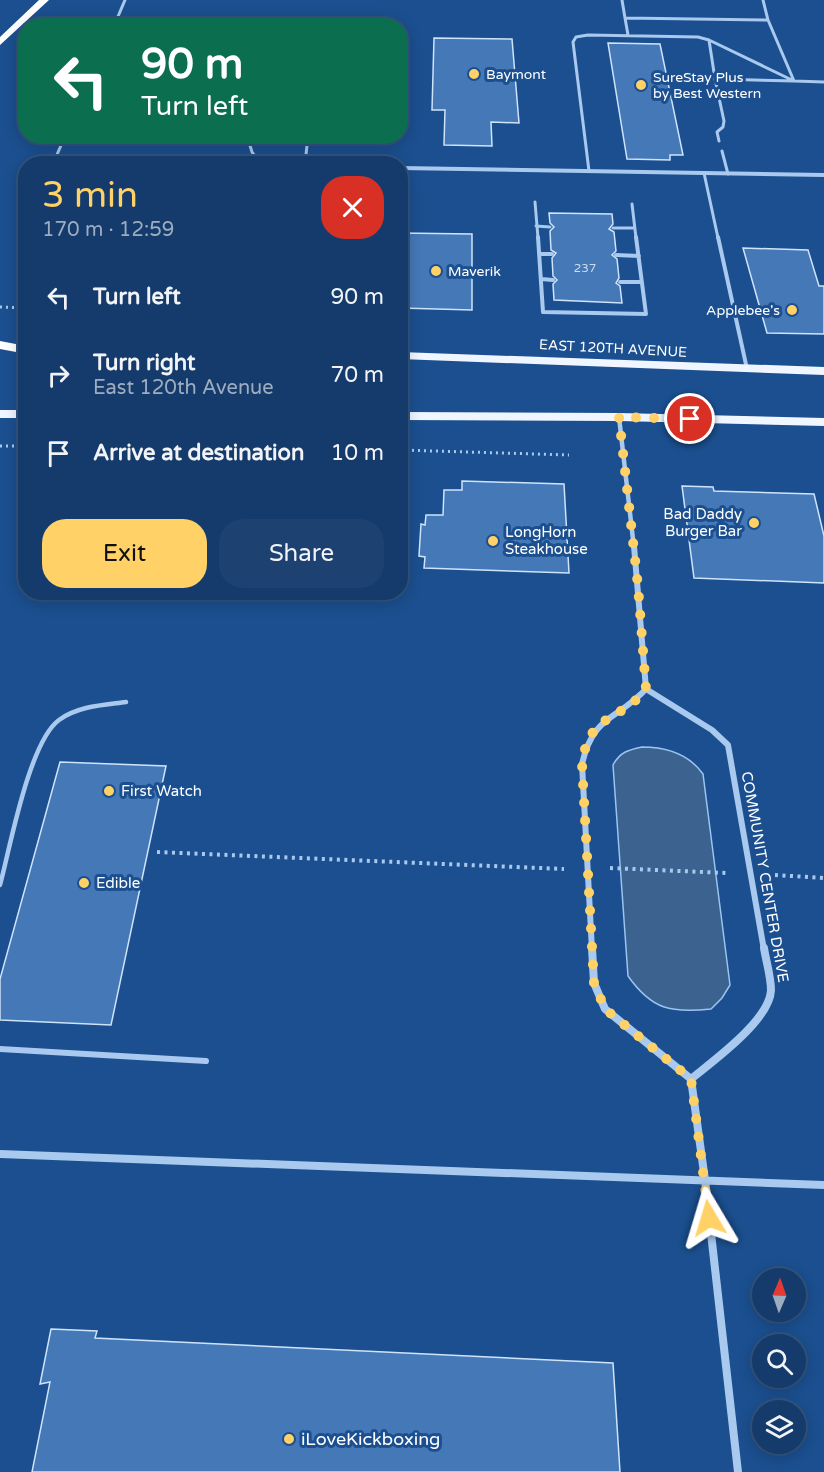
<!DOCTYPE html>
<meta charset="utf-8">
<style>
:root{--surface:#143b6b;--page:#1d4271;--text:#f1f3f6;--muted:#9dadc1;--line:#33557e;--accent:#ffd166}
body{margin:0;font-family:"Varela Round",sans-serif;background:var(--page);color:var(--text);height:100vh;display:flex;flex-direction:column;font-size:22px;white-space:nowrap}
*{box-sizing:border-box;margin:0}
p{font-size:20px;color:var(--muted)}
.icon{flex:none;width:33px;height:33px;fill:none;stroke:currentColor;stroke-width:2;stroke-linecap:round;stroke-linejoin:round}
.map{position:relative;flex:1;overflow:hidden}
.sheet{position:absolute;left:18px;top:156px;width:390px;height:444px;display:flex;flex-direction:column;background:var(--surface);border-radius:24px;box-shadow:0 3px 15px #0003,0 0 0 2px var(--line)}
.sheet>*{flex:none}
.banner{position:absolute;left:18px;top:18px;width:390px;height:126px;border-radius:24px;box-shadow:0 3px 15px #0003,0 0 0 2px var(--line);background:#0b6e4f;color:#fff;overflow:hidden}
.needle{width:39px;rotate:2deg}
.tools{position:absolute;left:752px;top:1268px;display:grid;gap:12px}
.tools a{display:grid;place-items:center;width:54px;height:54px;border-radius:50%;background:var(--surface);box-shadow:0 3px 15px #0003,0 0 0 2px var(--line);font-size:30px}
.pin{position:absolute;display:grid;place-items:center;width:51px;height:51px;color:#fff;margin:-26px;border:3px solid #fff;border-radius:50%;box-shadow:0 2px 6px #0007}
.me{position:absolute;width:66px;margin:-33px;rotate:353deg;stroke-linejoin:round;filter:drop-shadow(0 0 4px #0008)}
.turn{display:flex;align-items:center;gap:21px;height:126px;padding:0 24px;font-size:27px}
.turn .icon{width:78px;height:78px;stroke-width:2.5}
.turn b{display:block;font-size:42px;line-height:51px}
.round{display:grid;place-items:center;flex:none;width:63px;height:63px;border-radius:24px;background:var(--page)}
.headline{display:flex;align-items:center;justify-content:space-between;height:102px;padding:0 24px}
h1{font-size:36px;font-weight:600;line-height:45px;color:var(--accent)}
.cta{display:flex;gap:12px;margin-top:auto;padding:12px 24px}
.cta a{flex:1;height:69px;border-radius:24px;background:var(--accent);color:#111;font-size:24px;font-weight:600;line-height:69px;text-align:center}
.cta a+a{background:var(--page);color:var(--text)}
ul{padding:0;list-style:none}
li{display:flex;align-items:center;gap:18px;height:78px;padding:0 24px}
li div{flex:1}
li b{display:block;font-size:22px}
li em{font-style:normal}
.map>svg:first-child{display:block}
</style>
<div class="map">
<svg width="824" height="1472" viewBox="0 0 824 1472">
<rect width="100%" height="100%" fill="#1b4f8f"/>
<path fill="#3c6290" stroke="#9cc4f0" stroke-width="1.5" d="M642 747C666 747 688 753 703 774L730 985 722 998 711 1009C671 1013 652 1010 628 976L613 765C620 752 628 750 642 747Z"/>
<path fill="#4478b7" stroke="#cfe3fa" stroke-width="1.5" d="M434 38 512 39 519 123 491 122 492 146 444 145 445 110H432Z
M608 43 660 44 683 155H670V160L627 159Z
M549 213 612 214 613 224 609 229 614 232 616 251 612 255 617 259 619 278 616 283 620 286 622 303 554 300 553 284 557 280 553 276 552 258 556 253 551 250 550 231 554 227 550 223Z
M400 233 472 234V310L400 308Z
M743 248 808 250 819 286H824V334L767 333Z
M462 481 564 484 569 573 424 568 425 557 419 556 421 524 425 525 426 515H443L444 490H462Z
M682 486 713 487 714 491 814 494 824 536V583L694 578Z
M60 762 166 766 111 1025 0 1020V979Z
M51 1329 97 1331 95 1338 613 1363 620 1472H32L50 1382 40 1384Z"/>
<g fill="none" stroke-linecap="round" stroke-linejoin="round">
<path stroke="#a9c9ee" stroke-width="3" stroke-dasharray="2 4" stroke-linecap="butt" d="M0 307 26 308
M0 446H26
M400 450 569 455"/>
<path stroke="#a9c9ee" stroke-width="4" stroke-dasharray="3 4.5" stroke-linecap="butt" d="M157 852 564 869
M610 868 726 873
M775 875 824 878"/>
<path stroke="#a9c9ee" stroke-width="3" d="M622 0 625 18 768 20 794 81 715 79 709 40
M763 0 768 20
M625 18 628 35
M114 26 125 0
M715 79 724 121 723 127 717 132 719 141
M247 136 252 152 260 164
M722 151 728 174
M53 164 65 136
M305 164 308 136
M589 171 573 42 576 37 588 35 698 37 709 40 794 81 824 82
M704 173 718 238
M535 202 538 238
M632 204 636 238
M536 226 550 227
M613 228H635"/>
<path stroke="#a9c9ee" stroke-width="4" d="M538 237 543 312 646 314 636 237
M718 237 747 369
M539 254H552
M616 255 639 256
M541 279 553 280
M620 282H642"/>
<path stroke="#a9c9ee" stroke-width="4.5" d="M0 885C10 848 29 742 59 720 78 706 104 705 126 702"/>
<path stroke="#a9c9ee" stroke-width="6" d="M0 1049 206 1061"/>
<path stroke="#a9c9ee" stroke-width="4" d="M400 168 824 175"/>
<path stroke="#a9c9ee" stroke-width="4.5" d="M619 417 634 548"/>
<path stroke="#a9c9ee" stroke-width="6" d="M646 689 712 730 728 745 764 950
M592 950 582 764C593 715 616 721 646 689L634 546"/>
<path stroke="#a9c9ee" stroke-width="8" d="M592 948 594 983 605 1009 691 1079 705 1180 738 1472
M691 1079C713 1061 770 1020 771 990 771 977 766 961 764 948
M0 1154 824 1185"/>
<path fill="#f0f6ff" fill-rule="evenodd" d="M400 352 824 367V375L400 359Z
M0 410H26V418H0Z
M400 412 619 413 824 418V426L619 421 400 420Z"/>
<path fill="#fff" fill-rule="evenodd" d="M39 0H49L0 45V37Z
M0 341 21 345 23 348 16 352 0 349Z"/>
</g>
<g fill="none" stroke-linecap="round" stroke-linejoin="round">
<path stroke="#ffd166" stroke-width="10" stroke-dasharray="0 18" d="M690 419 619 417 638 586 646 689C619 724 589 711 582 764L594 983 605 1009 691 1079 709 1218"/>
</g>
<g fill="#ffd166" stroke="#1b4f8f" stroke-width="2">
<circle cx="474" cy="74" r="6"/>
<circle cx="641" cy="85" r="6"/>
<circle cx="436" cy="271" r="6"/>
<circle cx="792" cy="310" r="6"/>
<circle cx="754" cy="523" r="6"/>
<circle cx="493" cy="541" r="6"/>
<circle cx="109" cy="791" r="6"/>
<circle cx="84" cy="883" r="6"/>
<circle cx="289" cy="1439" r="6"/>
</g>
<g text-anchor="middle" stroke-width="6" stroke-linejoin="round" paint-order="stroke">
<g font-size="12" fill="#d0dded">
<text x="585" y="272">237</text>
</g>
<g font-size="14" fill="#fff" stroke="#1b4f8f" text-anchor="start">
<text x="486" y="79">Baymont</text>
<text x="653" y="82">SureStay Plus<tspan x="653" dy="16">by Best Western</tspan></text>
<text x="448" y="276">Maverik</text>
<text x="780" y="315" text-anchor="end">Applebee's</text>
</g>
<g font-size="14" fill="#fff" stroke="#1b4f8f">
<text transform="translate(613 348) rotate(3)" y="5">EAST 120TH AVENUE</text>
</g>
<g font-size="15" fill="#fff" stroke="#1b4f8f" text-anchor="start">
<text x="742" y="519" text-anchor="end">Bad Daddy<tspan x="742" dy="17">Burger Bar</tspan></text>
<text x="505" y="537">LongHorn<tspan x="505" dy="17">Steakhouse</tspan></text>
<text x="121" y="796">First Watch</text>
<text x="96" y="888">Edible</text>
</g>
<g font-size="15" fill="#fff" stroke="#1b4f8f">
<text transform="translate(765 877) rotate(80)" y="5">COMMUNITY CENTER DRIVE</text>
</g>
<g font-size="18" fill="#fff" stroke="#1b4f8f" text-anchor="start">
<text x="301" y="1445">iLoveKickboxing</text>
</g>
</g>
</svg>
<div class="tools">
<a><svg class="needle" viewBox="-14 -14 28 28"><path d="M0-13l5 13h-10z" fill="#e53935"/><path d="M0 13l5-13h-10z" fill="#9dadc1"/></svg></a>
<a><svg class="icon" aria-label="search" viewBox="0 0 24 24"><circle cx="10" cy="10" r="6"/><path d="M15 15l6 6"/></svg></a>
<a><svg class="icon" aria-label="layers" viewBox="0 0 24 24"><path d="M12 4l9 5-9 5-9-5zM3 14l9 5 9-5"/></svg></a>
</div>
<div class="pin" style="left:690px;top:419px;background:#d93025"><svg class="icon" aria-label="arrive" viewBox="0 0 24 24"><path d="M6 21V4h12l-3 4 3 4H6"/></svg></div>
<svg class="me" style="left:709px;top:1218px" viewBox="-20 -20 40 40"><path d="M0-17L14 15 0 8-14 15z" fill="#ffd166" stroke="#fff" stroke-width="4"/></svg>
<div class="banner">
<div class="turn"><svg class="icon" aria-label="left" viewBox="0 0 24 24"><path d="M17 20v-9H6M10 6l-5 5 5 5"/></svg><div><b>90 m</b>Turn left</div></div>
</div>
<section class="sheet">
<div class="headline"><div><h1>3 min</h1><p>170 m · 12:59</p></div><a class="round" style="background:#d93025;color:#fff"><svg class="icon" aria-label="close" viewBox="0 0 24 24"><path d="M6 6l12 12M18 6L6 18"/></svg></a></div>
<ul>
<li><svg class="icon" aria-label="left" viewBox="0 0 24 24"><path d="M17 20v-9H6M10 6l-5 5 5 5"/></svg><div><b>Turn left</b></div><em>90 m</em></li>
<li><svg class="icon" aria-label="right" viewBox="0 0 24 24"><path d="M7 20v-9h11M14 6l5 5-5 5"/></svg><div><b>Turn right</b><p>East 120th Avenue</p></div><em>70 m</em></li>
<li><svg class="icon" aria-label="arrive" viewBox="0 0 24 24"><path d="M6 21V4h12l-3 4 3 4H6"/></svg><div><b>Arrive at destination</b></div><em>10 m</em></li>
</ul>
<div class="cta"><a>Exit</a><a>Share</a></div>
</section>
</div>
